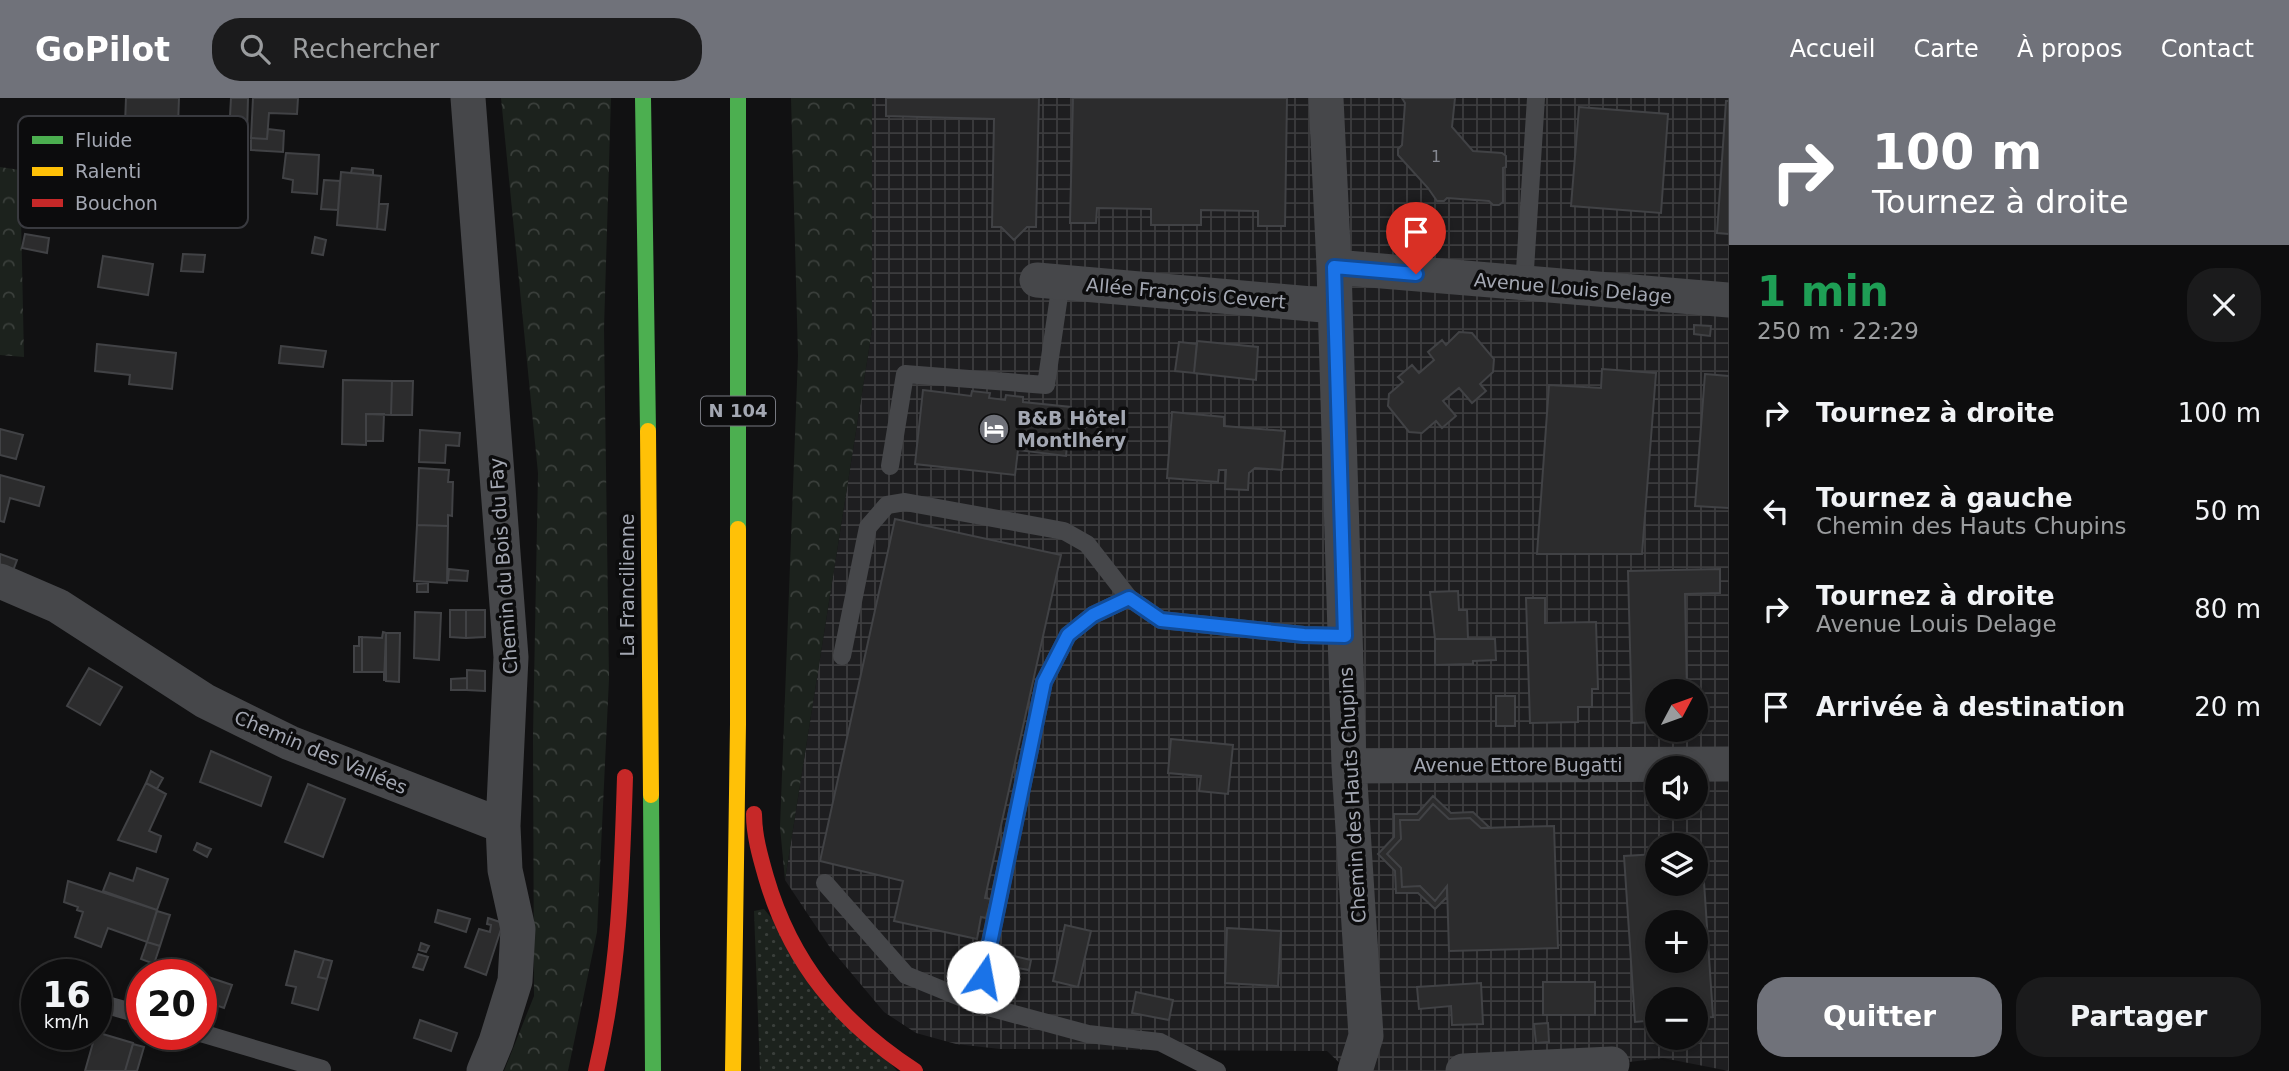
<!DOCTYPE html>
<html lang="fr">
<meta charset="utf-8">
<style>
:root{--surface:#0d0d0e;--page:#1b1b1c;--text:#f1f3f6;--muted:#9a9c9e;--line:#2d2d2e;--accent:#70727a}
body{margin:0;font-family:"DejaVu Sans",sans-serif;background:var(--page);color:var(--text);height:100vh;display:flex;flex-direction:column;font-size:26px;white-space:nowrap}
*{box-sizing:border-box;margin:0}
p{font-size:23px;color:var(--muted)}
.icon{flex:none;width:38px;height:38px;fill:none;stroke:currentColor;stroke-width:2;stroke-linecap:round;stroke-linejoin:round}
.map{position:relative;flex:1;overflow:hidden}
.drawer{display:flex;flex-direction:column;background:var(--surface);width:560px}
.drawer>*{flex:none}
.hud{background:#70727a;color:#fff;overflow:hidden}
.needle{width:46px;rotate:49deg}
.fabs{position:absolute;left:1645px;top:581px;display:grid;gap:14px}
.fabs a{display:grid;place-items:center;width:63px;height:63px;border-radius:50%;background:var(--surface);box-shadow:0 4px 10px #0003,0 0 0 2px var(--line);font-size:35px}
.speed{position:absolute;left:21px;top:861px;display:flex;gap:14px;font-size:35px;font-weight:700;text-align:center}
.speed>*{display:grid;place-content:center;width:91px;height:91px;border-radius:50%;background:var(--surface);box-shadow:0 4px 10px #0003,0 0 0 2px var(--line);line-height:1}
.speed small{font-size:18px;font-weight:400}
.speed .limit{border:10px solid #d22;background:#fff;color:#111}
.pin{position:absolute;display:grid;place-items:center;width:60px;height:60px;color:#fff;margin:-72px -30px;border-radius:50% 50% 50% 0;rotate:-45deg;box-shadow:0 0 7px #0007}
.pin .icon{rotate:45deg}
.me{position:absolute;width:77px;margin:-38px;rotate:12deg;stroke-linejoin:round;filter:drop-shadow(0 0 5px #0008)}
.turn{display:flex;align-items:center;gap:24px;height:147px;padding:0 28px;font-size:32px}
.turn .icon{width:91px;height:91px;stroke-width:2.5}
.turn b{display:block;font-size:49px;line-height:60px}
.round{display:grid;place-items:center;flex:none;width:74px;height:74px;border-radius:28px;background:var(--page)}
.headline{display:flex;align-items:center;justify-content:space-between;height:119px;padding:0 28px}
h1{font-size:42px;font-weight:700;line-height:52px;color:#1e9e55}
.primary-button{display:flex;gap:14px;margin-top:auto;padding:14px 28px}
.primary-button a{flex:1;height:80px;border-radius:28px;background:var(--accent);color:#fff;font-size:28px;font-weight:700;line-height:80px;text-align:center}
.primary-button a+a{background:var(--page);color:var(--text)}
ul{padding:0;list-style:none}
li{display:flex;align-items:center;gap:21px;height:98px;padding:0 28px}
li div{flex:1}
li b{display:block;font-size:26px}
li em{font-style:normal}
header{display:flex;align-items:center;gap:42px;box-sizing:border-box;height:98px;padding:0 35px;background:var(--accent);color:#fff}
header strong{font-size:33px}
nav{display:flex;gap:38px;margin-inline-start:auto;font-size:24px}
.search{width:490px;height:63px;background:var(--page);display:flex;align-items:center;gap:18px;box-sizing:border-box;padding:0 24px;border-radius:28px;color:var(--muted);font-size:26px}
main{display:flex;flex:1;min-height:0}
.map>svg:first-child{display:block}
</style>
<header>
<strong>GoPilot</strong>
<div class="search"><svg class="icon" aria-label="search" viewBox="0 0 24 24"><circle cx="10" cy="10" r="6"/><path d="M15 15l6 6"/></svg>Rechercher</div>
<nav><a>Accueil</a><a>Carte</a><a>À propos</a><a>Contact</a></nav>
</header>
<main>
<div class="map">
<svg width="1729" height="973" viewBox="0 0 1729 973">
<defs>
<pattern id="industrial-grid" width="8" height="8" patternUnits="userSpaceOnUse" patternTransform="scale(1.75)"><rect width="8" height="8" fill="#1e1e20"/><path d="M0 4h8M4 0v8" fill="none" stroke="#3c3c3e"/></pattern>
<pattern id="grass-dots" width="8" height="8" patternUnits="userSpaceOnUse" patternTransform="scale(1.75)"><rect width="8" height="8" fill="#1c221d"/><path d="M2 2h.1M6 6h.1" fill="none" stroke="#3a3f3b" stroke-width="1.8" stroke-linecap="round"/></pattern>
<pattern id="forest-crowns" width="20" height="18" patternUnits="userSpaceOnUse" patternTransform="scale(1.75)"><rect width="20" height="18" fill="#1c221d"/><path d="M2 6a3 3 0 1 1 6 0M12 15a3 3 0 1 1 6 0" fill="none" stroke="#3a3f3b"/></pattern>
</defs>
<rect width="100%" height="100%" fill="#111112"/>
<path fill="url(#industrial-grid)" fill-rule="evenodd" d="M872 0H1729V973L1663 960 1612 966 1463 973H1348L1327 953 1000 951 956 946 916 935 884 914 831 851 785 782 872 232ZM1657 593H1696V632H1657ZM1657 670H1696V709H1657ZM1657 747H1696V786H1657ZM1657 824H1696V863H1657ZM1657 901H1696V940H1657Z"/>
<path fill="url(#grass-dots)" d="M764 811 897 973H760L754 813Z"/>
<path fill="url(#forest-crowns)" d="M501 0H611L604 231 609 581 597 834 568 973H504L534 898 533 638 538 375Z
M791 0H872V232L785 782 780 729 798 258Z
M0 69 20 72 24 259 0 257Z"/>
<path fill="#2c2c2d" stroke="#414245" stroke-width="2" fill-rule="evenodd" d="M126 0H179L178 28 125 26Z
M231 0H248L247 38 229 37Z
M253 0H298L297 16 269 15 267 41 251 40Z
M886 0H1039L1036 129H1027L1014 142 1001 129H992L994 21 886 18Z
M1073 0H1287L1285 128H1258V113L1201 112V127H1151V111L1097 110 1096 125H1070Z
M1402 0H1455L1452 29 1473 53 1502 55 1506 58V69L1503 70V104L1499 107H1493L1489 103 1447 100 1444 103H1437L1428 90 1398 57V51L1402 47 1405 5Z
M1726 3H1729V136L1717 135Z
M1579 9 1668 16 1661 115 1571 108Z
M268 31 284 33 283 54 251 52V40L267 41Z
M286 55 319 57 317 96 292 94 293 82 283 80Z
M352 70 373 72V77L351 75Z
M341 74 381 78 377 131 337 127Z
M324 82 340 83 338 112 321 111Z
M379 106H388L385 132 377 131Z
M25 136 49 140 47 155 22 150Z
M315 139 326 142 323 157 312 155Z
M183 156 205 157 203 174 181 173Z
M103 158 153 166 148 197 98 189Z
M1694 227 1711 228 1710 238 1694 236Z
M1459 234 1472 235 1494 261 1493 274 1480 286 1486 293 1472 305 1459 290 1443 303 1456 318 1442 330 1436 323 1422 335 1409 334 1388 308 1389 296 1403 284 1398 279 1412 267 1419 275 1434 262 1428 254 1442 242 1446 247Z
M1197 243 1258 249 1256 282 1194 275Z
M1179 244 1197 246 1194 275 1175 273Z
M97 246 176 255 172 291 129 286 130 277 95 273Z
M281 248 326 253 323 269 279 265Z
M1602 271 1656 275 1642 456H1537L1549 287 1601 290Z
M1705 276 1729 278V410L1695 408Z
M343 282 392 283 391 317 366 316V347L342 346Z
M392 283H413L412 317H391Z
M923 292 971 298 972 293 990 295 989 300 1005 302 1006 297 1023 299V304L1071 309 1066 358 1018 352 1015 377 915 366Z
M1172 314 1224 319V328L1285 333 1282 372 1255 370 1249 375 1248 392 1225 391 1226 372H1219L1218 384 1167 380Z
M366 316H384L383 343H366Z
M0 331 23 337 16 361 0 357Z
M420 332 460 335 459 348 446 347 445 365 419 364Z
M419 370 449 372 448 384H453L452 418 448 417V428L417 427Z
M0 377 44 389 39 408 10 400 4 424 0 423Z
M895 421 1061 457 985 800 991 801 986 820 981 819 977 841 894 823 903 783 820 763Z
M417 427 448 428 447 485 414 483Z
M0 456 17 462 11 478 0 474Z
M449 471 468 473 467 483 448 482Z
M1720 471V495L1685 496 1687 593H1657V624L1632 625 1628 473Z
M428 485V494H417V486Z
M1458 493 1459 512H1467L1468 541H1435L1430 494Z
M1526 500H1545V525L1596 524 1598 591H1592V609H1578V624L1530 625Z
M450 512H466V540L450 539Z
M466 512H485V539L466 540Z
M415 514 441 515 439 562 414 560Z
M383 534 386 535 384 583V574H362V539L382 540Z
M386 535H400L399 584 386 583Z
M359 539H362V574H354V548H359Z
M1435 541H1495L1496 562 1473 563V566L1435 567Z
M89 570 122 589 100 627 67 608Z
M467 572 485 573V593L467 592Z
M467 580V592H451V581Z
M1496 598H1515V628H1496Z
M1171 641 1233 647 1228 696 1199 693 1201 678 1168 675Z
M211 653 271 679 261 708 200 684Z
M151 673 163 680 157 691 146 685Z
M146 685 166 696 149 733 161 738 156 754 118 742Z
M308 686 345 701 323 759 285 744Z
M1433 698 1451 715 1473 714 1490 730H1481L1470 720 1449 721 1433 706 1419 722H1400L1401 741 1387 756 1401 770 1402 789 1420 788 1435 803 1447 788V799L1435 811 1418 795H1396L1395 773 1378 756 1394 739V716H1417Z
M1433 706 1449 721 1470 720 1481 730 1554 728 1558 850 1449 853 1447 788 1435 803 1420 788 1402 789 1401 770 1387 756 1401 741 1400 722H1419Z
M197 745 211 751 207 759 194 752Z
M1696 754H1702L1713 919 1696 920V901H1657V922L1635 924 1624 758 1657 756V786H1696ZM1657 824H1696V863H1657Z
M137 770 168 781 157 812 103 793 110 775 133 783Z
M68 783 157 812 147 844 108 830 101 849 75 839 83 814 77 812 78 809 64 804Z
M438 812 470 821 466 834 435 824Z
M157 813 170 817 160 848 147 844Z
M488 820 503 825 486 877 465 869 479 831 490 834 491 827 487 826Z
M1065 827 1091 833 1078 889 1053 883Z
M1227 830 1281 833 1278 888 1225 885Z
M147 844 160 848 154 866 141 861Z
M421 845 429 848 426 854 419 852Z
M295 853 324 861 318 879 327 881 318 912 292 905 296 889 286 887Z
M418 856 428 859 423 872 413 869Z
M1014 858 1031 862 1029 872 1012 869Z
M324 861 332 863 327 881 318 879Z
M196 875 232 887 224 910 201 902V877H195Z
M1543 884H1595V917H1543Z
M1481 885 1483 926 1452 927 1451 908 1419 911 1417 889Z
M1136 894 1173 902 1169 922 1132 915Z
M420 922 457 935 451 953 414 940Z
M1548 925 1549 944 1536 945 1534 926Z
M96 934 133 945 125 973H85Z
M133 946 144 949 137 973H125Z"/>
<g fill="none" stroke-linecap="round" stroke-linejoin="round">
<path stroke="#46474a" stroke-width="18" d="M1524 187 1536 0
M890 368 905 276 1046 287 1061 184
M1129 500 1093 517 1068 537 1044 584 977 906 1088 936 1160 944 1217 973
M842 558 868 429 887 407 905 404 1064 433 1087 446 1129 500 1161 522 1304 537 1345 538
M825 785 906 877 977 906
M96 904 142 917
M201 935 322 971"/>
<path stroke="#46474a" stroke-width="35" d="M468 0 511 559 503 728 505 772 518 831 515 883 496 944 484 973
M1326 0 1334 169 1349 668 1366 938 1355 973
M1334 169 1729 202
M1037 182 1335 208
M0 483 58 508 205 603 290 645 503 728
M1349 668 1729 666
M1463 973 1612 966"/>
<path stroke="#4caf50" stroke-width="16" d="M643 0 648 333
M738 0V431
M651 697 653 973"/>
<path stroke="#ffc107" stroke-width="16" d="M648 333 651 697
M733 973 738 626V431"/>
<path stroke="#c62828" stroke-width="16" d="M754 716C754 737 760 758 766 779 791 865 840 924 915 973
M596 973C619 876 622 778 625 679"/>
</g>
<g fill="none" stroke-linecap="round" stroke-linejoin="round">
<g stroke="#114b97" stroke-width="18">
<path id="route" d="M983 879 1044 584 1068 537 1093 517 1129 500 1161 522 1304 537 1345 538 1334 169 1416 176"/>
</g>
<use href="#route" stroke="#1a73e8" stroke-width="12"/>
</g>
<defs>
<g id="hotel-disc" transform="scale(1.575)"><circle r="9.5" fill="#70727a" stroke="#0c0c0d"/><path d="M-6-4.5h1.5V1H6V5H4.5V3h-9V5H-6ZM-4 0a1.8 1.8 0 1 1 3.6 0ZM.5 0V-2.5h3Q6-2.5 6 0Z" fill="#fff"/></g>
</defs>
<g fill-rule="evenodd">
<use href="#hotel-disc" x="994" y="331"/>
</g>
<g text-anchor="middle" stroke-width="7" stroke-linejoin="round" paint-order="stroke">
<g font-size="16" fill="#858891">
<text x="1436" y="64">1</text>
</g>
<rect fill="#0c0c0d" stroke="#767880" stroke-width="2" x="701" y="298.5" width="74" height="29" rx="5"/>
<g font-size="18" font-weight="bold" fill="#a3a7b2">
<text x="738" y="319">N 104</text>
</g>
<g font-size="19" fill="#a3a7b2" stroke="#0c0c0d">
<text transform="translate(1573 190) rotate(5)" y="7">Avenue Louis Delage</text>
<text transform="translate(1186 195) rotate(5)" y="7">Allée François Cevert</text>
<text transform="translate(503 468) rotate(-94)" y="7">Chemin du Bois du Fay</text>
<text transform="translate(627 487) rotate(-90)" y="7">La Francilienne</text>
<text transform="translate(321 654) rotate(23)" y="7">Chemin des Vallées</text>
<text x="1518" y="674">Avenue Ettore Bugatti</text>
<text transform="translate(1352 697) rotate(-93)" y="7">Chemin des Hauts Chupins</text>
</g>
<g font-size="19" font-weight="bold" fill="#a3a7b2" stroke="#0c0c0d" text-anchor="start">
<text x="1017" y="327">B&amp;B Hôtel<tspan x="1017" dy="22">Montlhéry</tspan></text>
</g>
</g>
<rect x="18" y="18" width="230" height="112" rx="10" fill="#0c0c0d" stroke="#393a3f" stroke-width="2"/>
<rect x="32" y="38" width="31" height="8" fill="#4caf50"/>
<rect x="32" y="69" width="31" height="9" fill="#ffc107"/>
<rect x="32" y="101" width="31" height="8" fill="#c62828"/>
<g font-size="19" fill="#a3a7b2">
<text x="75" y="49">Fluide</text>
<text x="75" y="80">Ralenti</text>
<text x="75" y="112">Bouchon</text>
</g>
</svg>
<div class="fabs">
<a><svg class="needle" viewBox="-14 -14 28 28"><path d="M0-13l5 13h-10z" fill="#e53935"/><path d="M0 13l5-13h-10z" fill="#9a9c9e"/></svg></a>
<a><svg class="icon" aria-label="sound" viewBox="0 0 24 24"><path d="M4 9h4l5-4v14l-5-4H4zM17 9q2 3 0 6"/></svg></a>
<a><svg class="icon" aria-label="layers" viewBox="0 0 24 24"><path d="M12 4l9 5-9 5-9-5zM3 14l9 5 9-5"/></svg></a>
<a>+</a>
<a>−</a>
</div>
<div class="speed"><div>16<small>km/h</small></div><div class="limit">20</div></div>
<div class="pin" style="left:1416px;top:176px;background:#d93025"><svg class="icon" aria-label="arrive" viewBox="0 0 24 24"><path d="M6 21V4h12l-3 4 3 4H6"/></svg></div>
<svg class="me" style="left:983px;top:879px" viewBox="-20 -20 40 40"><circle r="19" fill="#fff"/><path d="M0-13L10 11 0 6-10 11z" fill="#1a73e8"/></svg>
</div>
<section class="drawer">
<div class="hud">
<div class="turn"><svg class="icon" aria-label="right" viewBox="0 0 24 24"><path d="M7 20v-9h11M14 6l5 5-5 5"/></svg><div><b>100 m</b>Tournez à droite</div></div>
</div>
<div class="headline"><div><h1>1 min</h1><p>250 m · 22:29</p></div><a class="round"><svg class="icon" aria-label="close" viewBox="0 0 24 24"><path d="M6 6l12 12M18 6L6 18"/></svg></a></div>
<ul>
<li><svg class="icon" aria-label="right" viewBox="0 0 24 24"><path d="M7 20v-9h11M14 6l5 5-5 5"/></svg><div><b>Tournez à droite</b></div><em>100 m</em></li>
<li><svg class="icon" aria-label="left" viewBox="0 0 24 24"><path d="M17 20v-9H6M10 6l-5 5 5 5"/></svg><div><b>Tournez à gauche</b><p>Chemin des Hauts Chupins</p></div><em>50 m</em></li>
<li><svg class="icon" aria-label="right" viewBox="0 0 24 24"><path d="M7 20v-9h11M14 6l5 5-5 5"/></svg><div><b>Tournez à droite</b><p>Avenue Louis Delage</p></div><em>80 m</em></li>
<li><svg class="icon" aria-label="arrive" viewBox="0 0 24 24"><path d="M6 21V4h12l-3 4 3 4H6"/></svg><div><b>Arrivée à destination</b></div><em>20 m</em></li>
</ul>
<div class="primary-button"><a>Quitter</a><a>Partager</a></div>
</section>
</main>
